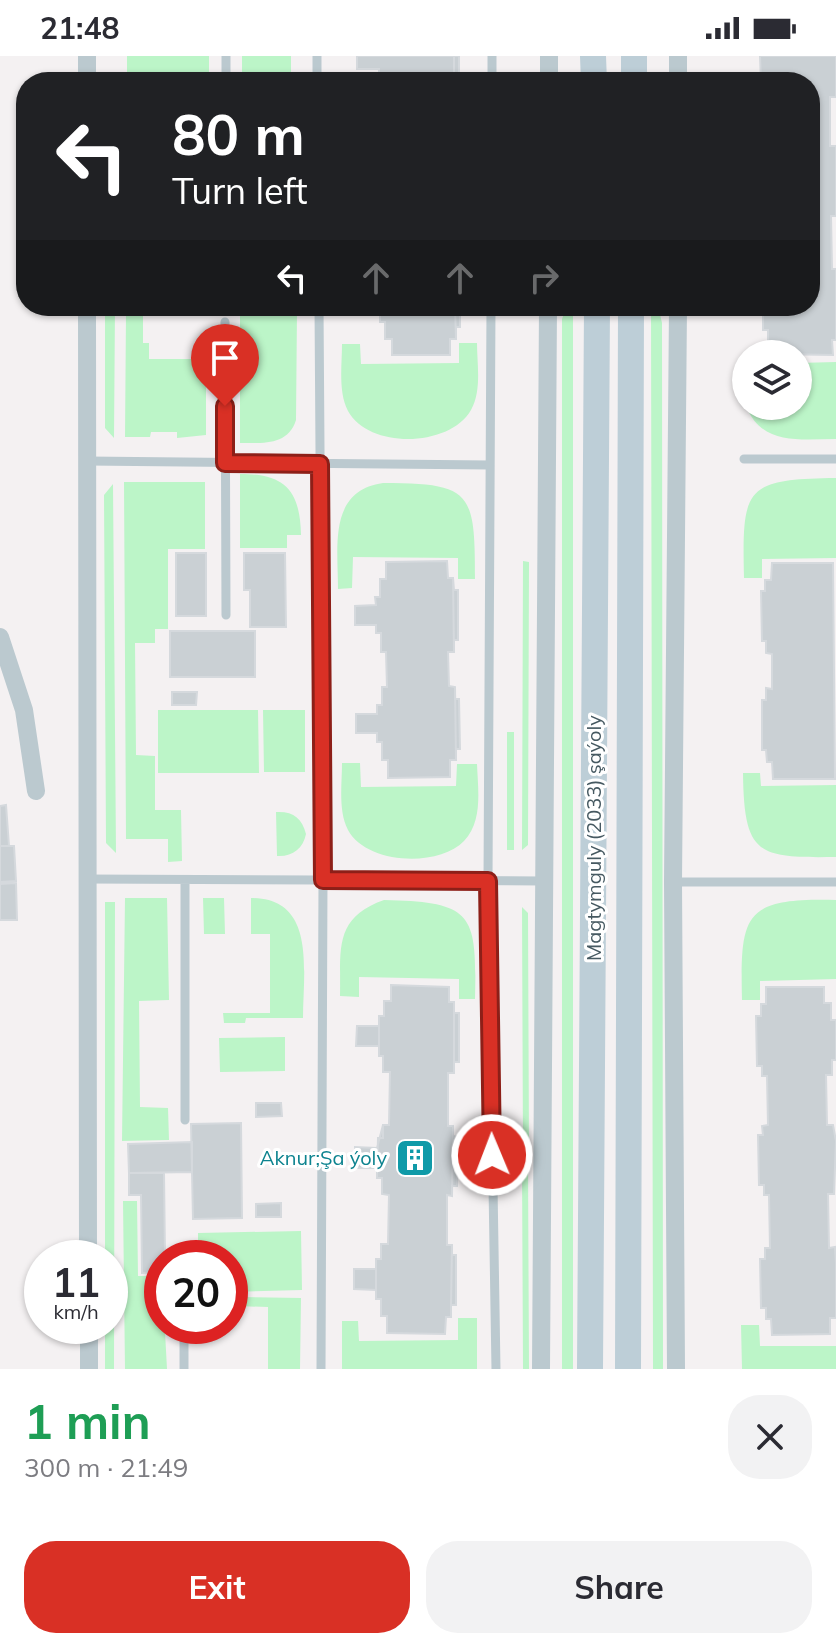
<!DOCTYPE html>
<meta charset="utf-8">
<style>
:root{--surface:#fff;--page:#f2f2f3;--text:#2b2b33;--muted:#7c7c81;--accent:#d93025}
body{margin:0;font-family:Mulish,sans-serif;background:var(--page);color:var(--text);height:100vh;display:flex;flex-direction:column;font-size:30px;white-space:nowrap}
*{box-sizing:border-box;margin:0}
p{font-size:26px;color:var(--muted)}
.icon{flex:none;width:44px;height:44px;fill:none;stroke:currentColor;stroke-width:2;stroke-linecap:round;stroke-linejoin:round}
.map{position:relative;height:1313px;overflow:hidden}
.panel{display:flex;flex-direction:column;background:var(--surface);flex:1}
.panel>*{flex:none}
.guide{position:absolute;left:16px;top:16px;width:804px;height:244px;border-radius:32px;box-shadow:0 2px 6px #0004;background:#202124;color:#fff;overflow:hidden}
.tools{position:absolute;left:732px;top:284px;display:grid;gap:16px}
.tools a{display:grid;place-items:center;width:80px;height:80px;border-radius:50%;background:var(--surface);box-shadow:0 2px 6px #0004;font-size:40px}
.speed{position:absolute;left:24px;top:1184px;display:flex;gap:16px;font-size:40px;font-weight:700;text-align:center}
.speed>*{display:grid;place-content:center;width:104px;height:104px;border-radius:50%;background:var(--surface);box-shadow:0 2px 6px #0004;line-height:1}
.speed small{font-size:20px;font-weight:400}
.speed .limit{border:12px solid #d22;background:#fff;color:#111}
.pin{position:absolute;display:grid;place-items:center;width:68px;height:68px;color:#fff;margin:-82px -34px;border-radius:50% 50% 50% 0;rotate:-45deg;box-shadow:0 0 8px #0007}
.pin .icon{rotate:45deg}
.me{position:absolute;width:88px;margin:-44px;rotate:359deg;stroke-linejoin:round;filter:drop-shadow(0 0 6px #0008)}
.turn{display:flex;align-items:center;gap:28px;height:168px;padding:0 24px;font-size:36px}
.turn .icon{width:104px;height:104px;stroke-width:2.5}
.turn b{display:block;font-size:56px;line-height:68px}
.lanes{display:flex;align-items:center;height:76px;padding:0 24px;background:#0003;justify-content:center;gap:40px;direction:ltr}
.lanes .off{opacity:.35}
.round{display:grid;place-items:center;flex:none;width:84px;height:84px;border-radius:32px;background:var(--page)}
.headline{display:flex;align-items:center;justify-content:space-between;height:136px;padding:0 24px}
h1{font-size:48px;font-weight:700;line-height:60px;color:#1e9e55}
.button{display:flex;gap:16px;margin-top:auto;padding:16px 24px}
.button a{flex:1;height:92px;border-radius:32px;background:var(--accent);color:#fff;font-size:32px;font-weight:700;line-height:92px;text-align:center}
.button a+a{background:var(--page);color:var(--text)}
.status{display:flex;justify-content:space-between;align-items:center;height:56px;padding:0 40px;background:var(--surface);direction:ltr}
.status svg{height:22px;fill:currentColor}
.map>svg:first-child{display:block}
</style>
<div class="status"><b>21:48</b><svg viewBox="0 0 49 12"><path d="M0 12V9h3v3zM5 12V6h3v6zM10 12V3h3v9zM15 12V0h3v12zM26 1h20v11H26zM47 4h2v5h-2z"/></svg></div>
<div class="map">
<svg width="836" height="1313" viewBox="0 0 836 1313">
<rect width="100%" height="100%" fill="#f4f1f2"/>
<path fill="#bcf5c8" d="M127 0H209V26H127Z
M242 0H291V26H242Z
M105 250H115L114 382 105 372Z
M567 250H573V1313H562V263Z
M651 250H658L662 267 663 1313H653Z
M240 255H297L296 364C288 390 262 387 240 387Z
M126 257H143V287H149V303H206V379L177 382V376H151L150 381H125Z
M459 287H477C477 308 482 334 471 354 450 391 370 394 348 355 338 336 342 309 342 288H360L361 308 459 307Z
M836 306V383C800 383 762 390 746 350H798V307Z
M240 418C285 418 300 434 301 479H287V492H240Z
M836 422V502L762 503V522H744C742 432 744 423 836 422Z
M124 426H205V493H168V573H155V587H135L136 699 155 700V754H181L182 805 168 806V783H126Z
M383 427C472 427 475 436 475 523H458V502L353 501 352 532 338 533C338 490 328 435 383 427Z
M113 428 116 797 106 787 104 439Z
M523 505 529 506 528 789 522 794Z
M158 654H258L259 717H158Z
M263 654H305V716H264Z
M507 676H514V794H507Z
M342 707H360L361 731 456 730 457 708H477C478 734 483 765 464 785 438 812 366 808 348 774 338 755 342 728 342 707Z
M743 717H760L761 730 836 729V801C758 802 744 800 743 717Z
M276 756C293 755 302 762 306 778 303 793 292 801 277 800Z
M125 842H167L169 944 139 945 140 1051 168 1052 169 1084 122 1085Z
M203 842H224L225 878H204Z
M251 842C317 842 303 915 303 962H246L245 967H224L223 957H270V878H251Z
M384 844C473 846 477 857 475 943H459V923L359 921V941L340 940C341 894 333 862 384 844Z
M836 844V923L760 925V944H742C740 857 744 842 836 844Z
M105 846H115L114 1313H105V1270H110V1202H105Z
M522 851 528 857 529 1097H523Z
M285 981V1015L220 1016 219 982Z
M522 1108H528L529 1313H523Z
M123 1145H137L138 1220H162L167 1313H125Z
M301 1175 302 1234 230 1236V1202H198V1177Z
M236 1241 301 1242 300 1313H268V1251L236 1250Z
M458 1262H477V1313H342V1265H358L359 1285 458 1284Z
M741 1269H759L760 1290H836V1313H742Z"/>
<path fill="#cad0d4" stroke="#d5d9dd" stroke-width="2" d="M357 0H454V26H384L379 23V13H357Z
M357 0H459V26H384L379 23V13H357Z
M760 0H836V41H830V90H836V160H831L832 213H836V284H832L833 299 774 298V285H768V274H763V250H810V26H761Z
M358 250H455L456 283H450V299H392V283H385V266H380V257H358Z
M358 250H460V271H456V283H450V299H392V283H385V266H380V257H358Z
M176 497H206V560H176Z
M244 497H285L286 571H250V534H244Z
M447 505 448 522H453L454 596H448L449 630 455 631 456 704H450V721L388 722V704H382V686H377V677H356V658H377V649H382V631H387L386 596H381V577H376V569H355V550L376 549 375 541H380V523H386V506Z
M447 505 448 522H453L454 534H458V584H454V596H448L449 630 455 631V643H459L460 693H456V704H450V721L388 722V704H382V686H377V677H356V658H377V649H382V631H387L386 596H381V577H376V569H355V550L376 549 375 541H380V523H386V506Z
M772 507H833L835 723H773L772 706H767L766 694H762V644H766V632L772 633V598L766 597V585H762L761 535H765V524H771Z
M170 575H255V621H170Z
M172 636H197L196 649H172Z
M6 749 9 790H0V750Z
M0 790H14L16 825 0 826Z
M16 827 17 864H0V828Z
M391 929 449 931V946H454V957H459V1006H454V1017H448V1070H453V1080L458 1081 457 1130H452V1140L447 1139V1189H452V1199H456V1249H451V1261H446L445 1278 387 1277V1260H381V1243H376V1234L354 1233V1213H376V1203H381V1188H388L389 1139 382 1138V1122H377V1112H355V1091L377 1092 383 1069H389L390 1016H383V1000H379V990H356L357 970H379V960H384V945H391Z
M391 929 449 931V946H454V1017H448V1070H453L452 1140 447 1139V1189H452L451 1249V1261H446L445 1278 387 1277V1260H381V1243H376V1203H381V1188H388L389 1139 382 1138V1122H377L378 1082H383V1069H389L390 1016H383V1000H379V960H384V945H391Z
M766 931H824V947H831V964H836V1004H832V1019H826L827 1069H833L836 1085 834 1138H828L829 1192 835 1191 836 1207V1262H830V1278L772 1279 771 1263H766V1252H761L760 1203H765V1192H770L769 1139H764V1129H759L758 1079H763L762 1070 768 1069 767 1020H762V1010H757L756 960H761V948H766Z
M256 1047H281L282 1060 256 1061Z
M241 1067 242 1162 193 1163 191 1068Z
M192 1086V1116L129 1117 128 1088Z
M129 1117H164L165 1202H162V1216L142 1217 141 1139H129Z
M281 1147V1161H256V1148Z"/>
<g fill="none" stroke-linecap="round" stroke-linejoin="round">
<path stroke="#bbc9cf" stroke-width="9" d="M317 0V26
M226 26V0
M492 26V0
M319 250 323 824 321 1313
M491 250 488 825 496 1313
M225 266 226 559
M744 403H836
M87 405 490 409
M86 823 542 825
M673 826H836
M185 1064V824
M184 1313V1270"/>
<path stroke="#bbc9cf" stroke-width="18" d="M87 26V0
M549 26V0
M678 26V0
M87 250 88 1202
M0 581 24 654 36 735
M89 1270V1313
M541 1313 548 250
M676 1313 673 826 678 250"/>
<path stroke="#bdced7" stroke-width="26" d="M593 0 594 26
M634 26V0
M590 1313 597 250
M628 1313 631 250"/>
</g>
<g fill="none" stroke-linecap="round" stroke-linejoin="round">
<g stroke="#8d1f18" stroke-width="20">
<path id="route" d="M225 350V407L320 408 323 824 488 825 492 1099"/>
</g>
<use href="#route" stroke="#d93025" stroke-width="14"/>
</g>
<defs>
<g id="building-square" transform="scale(2)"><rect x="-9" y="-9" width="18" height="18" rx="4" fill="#0f9aa8" stroke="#fff"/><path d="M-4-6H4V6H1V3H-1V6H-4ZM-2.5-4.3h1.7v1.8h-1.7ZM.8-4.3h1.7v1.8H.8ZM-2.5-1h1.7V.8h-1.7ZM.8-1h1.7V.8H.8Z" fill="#fff"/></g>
</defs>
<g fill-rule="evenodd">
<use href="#building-square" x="415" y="1102"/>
</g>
<g text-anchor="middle" stroke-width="6" stroke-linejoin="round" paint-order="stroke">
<g font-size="20" fill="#465961" stroke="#fff">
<text transform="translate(594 782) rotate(-90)" y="7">Magtymguly (2033) şaýoly</text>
</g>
<g font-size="20" fill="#0d838f" stroke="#fff" text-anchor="end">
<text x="387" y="1109">Aknur;Şa ýoly</text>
</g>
</g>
</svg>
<div class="tools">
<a><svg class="icon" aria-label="layers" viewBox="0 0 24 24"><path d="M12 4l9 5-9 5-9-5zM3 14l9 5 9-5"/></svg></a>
</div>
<div class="speed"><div>11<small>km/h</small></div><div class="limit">20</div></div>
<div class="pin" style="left:225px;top:350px;background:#d93025"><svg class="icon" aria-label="arrive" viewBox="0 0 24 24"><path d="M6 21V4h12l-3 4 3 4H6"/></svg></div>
<svg class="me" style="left:492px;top:1099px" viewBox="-20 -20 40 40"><circle r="17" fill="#d93025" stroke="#fff" stroke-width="3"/><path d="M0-11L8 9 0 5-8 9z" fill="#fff"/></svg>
<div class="guide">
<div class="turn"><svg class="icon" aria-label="left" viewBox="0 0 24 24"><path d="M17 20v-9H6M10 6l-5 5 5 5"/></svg><div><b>80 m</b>Turn left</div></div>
<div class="lanes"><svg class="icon" aria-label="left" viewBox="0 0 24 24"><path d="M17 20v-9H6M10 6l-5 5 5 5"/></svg><svg class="icon off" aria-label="ahead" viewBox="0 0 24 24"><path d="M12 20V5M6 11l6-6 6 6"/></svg><svg class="icon off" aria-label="ahead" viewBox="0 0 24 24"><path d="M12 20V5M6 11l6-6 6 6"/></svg><svg class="icon off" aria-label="right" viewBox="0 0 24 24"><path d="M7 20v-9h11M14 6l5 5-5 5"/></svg></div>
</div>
</div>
<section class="panel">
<div class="headline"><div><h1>1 min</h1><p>300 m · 21:49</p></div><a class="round"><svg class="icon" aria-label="close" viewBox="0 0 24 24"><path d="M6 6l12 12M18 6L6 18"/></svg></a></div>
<div class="button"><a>Exit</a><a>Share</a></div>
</section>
